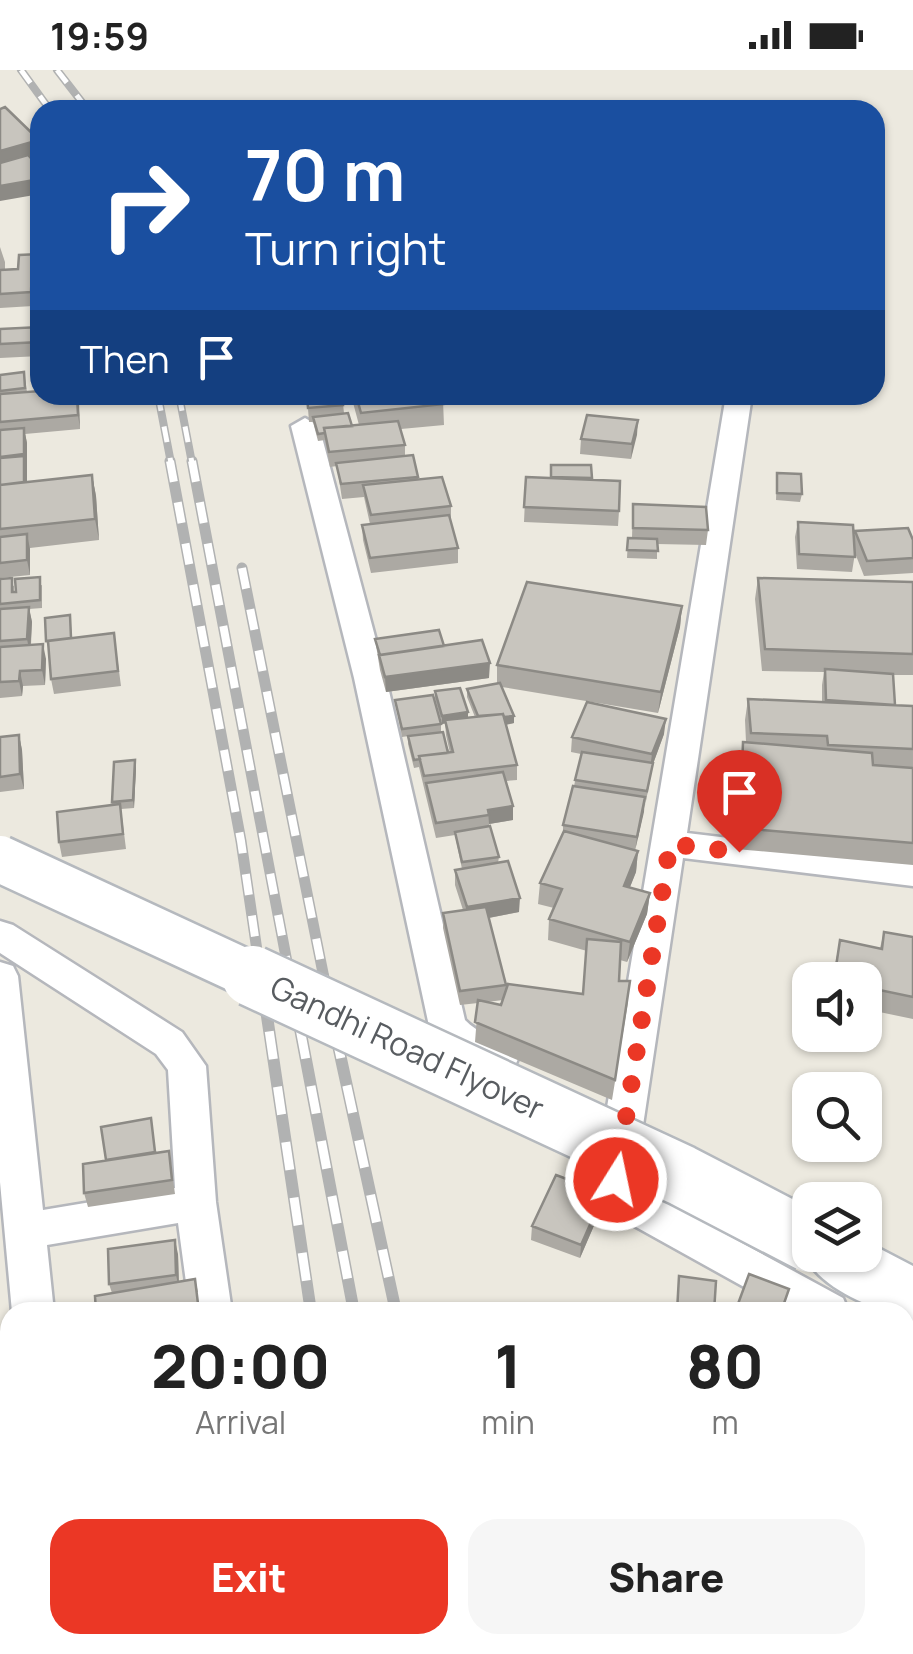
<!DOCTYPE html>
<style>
:root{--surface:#fff;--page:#f6f6f6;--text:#222;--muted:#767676;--accent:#eb3725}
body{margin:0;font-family:Manrope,sans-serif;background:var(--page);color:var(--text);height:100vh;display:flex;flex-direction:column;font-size:38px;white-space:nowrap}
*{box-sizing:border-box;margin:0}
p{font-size:32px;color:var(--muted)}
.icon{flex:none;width:55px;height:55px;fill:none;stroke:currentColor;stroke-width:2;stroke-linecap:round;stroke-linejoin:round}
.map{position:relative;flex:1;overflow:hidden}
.drawer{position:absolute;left:0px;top:1232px;width:915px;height:352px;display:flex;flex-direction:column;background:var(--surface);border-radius:30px 30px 0 0;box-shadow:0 2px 8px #0004}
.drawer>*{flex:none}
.banner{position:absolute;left:30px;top:30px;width:855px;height:305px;border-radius:30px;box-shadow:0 2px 8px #0004;background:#1a4fa0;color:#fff;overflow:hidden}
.tools{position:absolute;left:792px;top:892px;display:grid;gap:20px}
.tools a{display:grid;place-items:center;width:90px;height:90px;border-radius:20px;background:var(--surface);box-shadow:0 2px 8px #0004;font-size:50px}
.pin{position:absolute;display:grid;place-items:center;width:85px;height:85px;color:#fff;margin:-102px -42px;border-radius:50% 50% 50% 0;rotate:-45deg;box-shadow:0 0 10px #0007}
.pin .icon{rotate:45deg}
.me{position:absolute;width:110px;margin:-55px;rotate:10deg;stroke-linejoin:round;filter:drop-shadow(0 0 8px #0008)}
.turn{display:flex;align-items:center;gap:35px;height:210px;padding:0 50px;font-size:45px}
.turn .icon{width:130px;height:130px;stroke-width:2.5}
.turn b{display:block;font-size:70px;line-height:85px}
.then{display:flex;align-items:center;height:95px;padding:0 50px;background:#0003;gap:20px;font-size:38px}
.eta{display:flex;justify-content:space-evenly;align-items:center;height:170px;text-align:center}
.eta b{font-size:60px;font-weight:800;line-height:70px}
.action{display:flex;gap:20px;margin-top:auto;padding:20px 50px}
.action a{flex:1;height:115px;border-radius:30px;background:var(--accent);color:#fff;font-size:40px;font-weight:800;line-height:115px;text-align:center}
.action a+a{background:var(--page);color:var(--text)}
.status{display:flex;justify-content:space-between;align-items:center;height:70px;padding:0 50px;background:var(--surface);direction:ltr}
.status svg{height:28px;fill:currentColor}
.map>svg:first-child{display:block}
</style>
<div class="status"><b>19:59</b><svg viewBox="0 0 49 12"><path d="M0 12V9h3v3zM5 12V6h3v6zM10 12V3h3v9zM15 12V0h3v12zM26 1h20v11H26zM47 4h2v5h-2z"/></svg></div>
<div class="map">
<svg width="913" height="1584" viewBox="0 0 913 1584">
<rect width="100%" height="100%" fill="#ece9df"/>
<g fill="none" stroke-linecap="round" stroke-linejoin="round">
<g stroke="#b5b7bc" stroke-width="5">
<path id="street" d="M726 325H752L687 763 913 790V816L683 788 635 1109 648 1122 843 1228 849 1242H789L620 1148 606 1136 595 1109Z
M305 348 319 356 386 608 465 950C481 967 508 969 518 989L513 1000 499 1005 448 982 429 956 354 608 291 356Z
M0 851 13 855 182 962 206 996 216 1132 232 1242H190L178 1153 47 1175 54 1242H12L0 1112V892L13 896 18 906 43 1140 175 1118 168 1000 156 984 0 883Z
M26 1575H74V1584H26Z
M232 1575H280L281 1584H233Z"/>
</g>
<g stroke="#b5b9be" stroke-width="5">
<path id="secondary" d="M865 1171 913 1196V1254L905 1251V1242C871 1242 819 1216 804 1185L810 1173V1185H865Z"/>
</g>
<use href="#street" fill="#fff" fill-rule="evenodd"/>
<use href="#secondary" fill="#fff" fill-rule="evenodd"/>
<g stroke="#b1b2b2" stroke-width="8">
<path id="rail-far2" d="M21 0 50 40
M57 0 88 40
M158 325 171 393
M179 325 192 393"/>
</g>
<g stroke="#b1b2b2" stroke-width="11">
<path id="rail-far1" d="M170 391 241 771 261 908
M192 391 290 908
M242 498 324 908"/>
</g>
<g stroke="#b1b2b2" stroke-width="12">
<path id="rail" d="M261 906 311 1242
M290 906 354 1242
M323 906 396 1242
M372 1575 373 1584
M422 1575 424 1584
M491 1575 493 1584"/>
</g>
<use href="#rail-far2" stroke="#fff" stroke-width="5" stroke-dasharray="16" stroke-linecap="butt"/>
<use href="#rail-far1" stroke="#fff" stroke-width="8" stroke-dasharray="21" stroke-linecap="butt"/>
<use href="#rail" stroke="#fff" stroke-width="9" stroke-dasharray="28" stroke-linecap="butt"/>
<g stroke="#b5b9be" stroke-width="51" stroke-linecap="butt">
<path id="secondary-bridge-far1" d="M0 789 257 908"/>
</g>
<g stroke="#b5b9be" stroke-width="65" stroke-linecap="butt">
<path id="secondary-bridge" d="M252 906 681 1105 810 1172"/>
</g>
<use href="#secondary-bridge-far1" stroke="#fff" stroke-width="46"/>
<use href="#secondary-bridge" stroke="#fff" stroke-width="60"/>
</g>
<path fill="#aca9a3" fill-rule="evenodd" d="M0 177 5 192V200L18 199 40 184V214L35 215 33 236 0 238Z
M40 257V286L0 288V259Z
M24 302 27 322 40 325H78L80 359 25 364 27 373V412L92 405 96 426 99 470 30 478V505L0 508V305Z
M307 325H342L344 343 352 356 359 355 351 325H462V329L443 331 444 355 401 359 405 375V386L418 407V409L451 436V451L458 478V493L371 503 363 470 362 455 370 454 364 427 342 429 337 396 330 397 325 370 318 371 313 352H309Z
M638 350 631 389 580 384 581 369Z
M591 395 592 410 619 441 618 456 524 452 526 407 551 408Z
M777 403 802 424 800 432 776 430Z
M633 434 708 460 706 475 657 474V489L627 488 628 468H632Z
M798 452 854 467 855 461 913 470V503L864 506 855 483 852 502 797 499 795 467Z
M758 508 913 512V605H893L895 635 913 636V795L736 779 740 693 743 672H746L745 650 748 629 822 632V615L824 602 762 601 755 529Z
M0 509 14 516V522L42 515V538L29 539 32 552 31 575 46 589 45 615 23 616 22 626 0 628Z
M682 536 680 557 658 643 502 617 514 646V653L506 655 517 695V710L506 711 513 736V750L489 754V757L499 787 498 793 519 842 489 848 506 915V921L583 924 587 881 548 870 549 849 554 838 538 834 540 813 563 764V755L574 716 581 684 571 682 572 667 664 664 653 694 635 780 638 781 636 802 630 817 650 823 647 844 627 892 620 890 619 911 628 932 612 1030 475 972 478 933 460 935 443 858V843L463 840 455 815V800L462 799 455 765 436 768 419 697 414 698 408 674V666L422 664 402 667 395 630 441 654V662L450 683 446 665 445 653 442 654 435 629V621L468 642V648L475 647 467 627V619L497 613V595ZM503 930 501 935 487 932Z
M70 545 72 568 114 563 121 616 54 624 51 609 49 579 46 571Z
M375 569 444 576 489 608 386 622 380 600Z
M19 665 22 680 24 719 0 722V667Z
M136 698 134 738 121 739 126 779 62 787 59 772 112 735V732Z
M884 862 913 867V949L865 939V910H832L840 870 880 878Z
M169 1081 175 1124 88 1137 84 1123 156 1083Z
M604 1123 602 1137 580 1188 531 1170 532 1156Z
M178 1184 179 1212 195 1209 198 1222 112 1223 109 1214Z
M905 1285 913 1288V1409L905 1406Z
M7 1388 10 1394V1494H9L14 1584H0V1389Z"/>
<path fill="#8c8a85" d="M39 70 40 91 0 102V81Z
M40 109V124L0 131V116Z
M32 200 35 215 33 236 31 222Z
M77 325 79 332 80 359 78 345Z
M638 350 637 365 631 389 632 374Z
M24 358 27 373V432L0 387Z
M92 405 96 426 99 470 95 449Z
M27 464 30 479V505L27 490Z
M682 536 680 557 658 643 661 622Z
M29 537 32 552 30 584 27 569Z
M43 574 46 589 45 615 42 600Z
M490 593 489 608 386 622 385 607Z
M20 601 23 616 22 626 19 611Z
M468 642V650L442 654V646Z
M514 646V653L480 660V652Z
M666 649 664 664 653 694 645 736 652 684Z
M19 665 22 680 24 719 20 704Z
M135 690 136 698 134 738 133 730Z
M645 727 644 742 635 781 637 767Z
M513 736V750L489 754 488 740Z
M638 781 636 802 622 837 624 816Z
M650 823 647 844 627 892 630 872Z
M520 828 519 842 467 852V837Z
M604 1123 602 1137 580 1188 581 1175Z
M175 1170 178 1184 179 1219 176 1205Z
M0 1282 2 1288 4 1382 0 1373Z
M7 1388 10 1394V1484L9 1481Z
M6 1488 10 1497V1575H14V1584H6Z"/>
<path fill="#c8c5be" stroke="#8c8a85" stroke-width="2.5" d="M5 37 39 70 0 81V39Z
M28 85 40 98V109L0 116V93Z
M40 184V200H32L31 222 0 224V200L18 199 19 185Z
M40 257V272L0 274V259Z
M24 302 25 318 0 321V305Z
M40 321V325H77L78 345 0 352V324Z
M307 325H342L343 335 308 338Z
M356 325H441L444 334 361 343Z
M348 343 352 356 324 358 325 363 318 364 313 347Z
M587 345 638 350 632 374 581 369Z
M398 351 405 375 329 382 324 358Z
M24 358V384L0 387V360Z
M413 385 418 407 341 414 336 393Z
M24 386V412L0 415V388Z
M551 395H591L592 408 551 407Z
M777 403 801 404 802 424 777 423Z
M92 405 95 449 0 459V415Z
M442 407 451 436 371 445 363 415Z
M526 407 620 411 619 441 524 437Z
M633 434 706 437 708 460 633 458Z
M449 445 458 478 370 488 362 455Z
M798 452 853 455 855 487 799 484Z
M908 458 913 470V488L867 491 855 461Z
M27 464V490L0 493V467Z
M628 468 657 469 658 481 627 480Z
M40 507V530L0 534V509L12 508V522H16L15 509Z
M758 508 913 512V584L765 579Z
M527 512 682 536 661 622 497 595Z
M29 537 27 569 0 571V539Z
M70 545 71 568 46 571 45 548Z
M439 560 444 576 380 585 375 569Z
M114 563 118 601 51 609 48 571Z
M482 570 490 593 385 607 379 585Z
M43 574 42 600 20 601 19 611 0 612V577Z
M825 599 893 604 895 635 826 630Z
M500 613 514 646 504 647 503 644 478 646 467 619Z
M460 618 468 642 442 646 435 621Z
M433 625 441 654 402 659 395 630Z
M748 629 913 636V679L828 675 827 666 751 663Z
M587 632 666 649 652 684 572 667Z
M503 644 517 695 424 706 419 686 453 682 445 650Z
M443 662 448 683 419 686 420 689 414 690 408 666Z
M19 665 20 704 0 707V667Z
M743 672 872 683 873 695 913 698V773L740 758Z
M582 682 653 693 647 721 575 710Z
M135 690 133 730 112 732 114 692Z
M503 702 513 736 488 740 489 745 436 753 426 713Z
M573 716 645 727 637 767 563 755Z
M120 734 123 764 59 772 57 742Z
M490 756 499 787 462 792 455 762Z
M564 761 638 781 624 816 650 823 630 872 549 849 562 819 540 813Z
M508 791 520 828 467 837 455 800Z
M486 837 506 915 460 921 443 843Z
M884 862 913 867V927L865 917V910H834L840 870 882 879Z
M587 869 621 872 619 911H630L615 1010 475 952 478 930 501 935 508 914 583 924Z
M151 1048 155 1082 106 1090 101 1057Z
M169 1081 172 1110 84 1123 83 1094Z
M556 1105 604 1123 581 1175 532 1156Z
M175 1170 176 1205 109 1214 108 1179Z
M749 1204 789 1219 781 1242H735Z
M679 1206 716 1211 714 1242H677Z
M195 1209 199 1242H96L95 1226Z
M905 1285 913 1288V1389L905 1386Z
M7 1388 9 1481 0 1483V1389Z
M6 1488V1584H0V1489Z
M129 1575H225L226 1584H129Z"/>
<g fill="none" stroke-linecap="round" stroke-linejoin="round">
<path stroke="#eb3725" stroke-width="18" stroke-dasharray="0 32.4" d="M616 1110 670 774 739 782"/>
</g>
<g text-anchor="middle" stroke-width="10" stroke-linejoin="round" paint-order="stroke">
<g font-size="32" fill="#585c60" stroke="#fff">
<text transform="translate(407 978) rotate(25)" y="11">Gandhi Road Flyover</text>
</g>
</g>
</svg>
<div class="tools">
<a><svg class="icon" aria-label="sound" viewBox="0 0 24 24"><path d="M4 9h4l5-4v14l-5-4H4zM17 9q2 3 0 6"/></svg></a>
<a><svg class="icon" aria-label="search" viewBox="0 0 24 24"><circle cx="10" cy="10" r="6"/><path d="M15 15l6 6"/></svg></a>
<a><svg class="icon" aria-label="layers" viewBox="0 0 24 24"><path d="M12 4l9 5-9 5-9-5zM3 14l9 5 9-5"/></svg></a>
</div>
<div class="pin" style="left:739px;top:782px;background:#d93025"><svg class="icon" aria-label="arrive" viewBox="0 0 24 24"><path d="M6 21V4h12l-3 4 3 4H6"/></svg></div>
<svg class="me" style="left:616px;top:1110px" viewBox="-20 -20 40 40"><circle r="17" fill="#eb3725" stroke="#fff" stroke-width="3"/><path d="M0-11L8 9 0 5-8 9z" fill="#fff"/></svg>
<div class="banner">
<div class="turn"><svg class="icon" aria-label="right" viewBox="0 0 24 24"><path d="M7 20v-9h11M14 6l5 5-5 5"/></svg><div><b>70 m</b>Turn right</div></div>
<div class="then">Then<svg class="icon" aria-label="arrive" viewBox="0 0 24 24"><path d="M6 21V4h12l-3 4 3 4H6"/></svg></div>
</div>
<section class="drawer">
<div class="eta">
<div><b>20:00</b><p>Arrival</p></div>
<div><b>1</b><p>min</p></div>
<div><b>80</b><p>m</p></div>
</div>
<div class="action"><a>Exit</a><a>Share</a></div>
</section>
</div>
